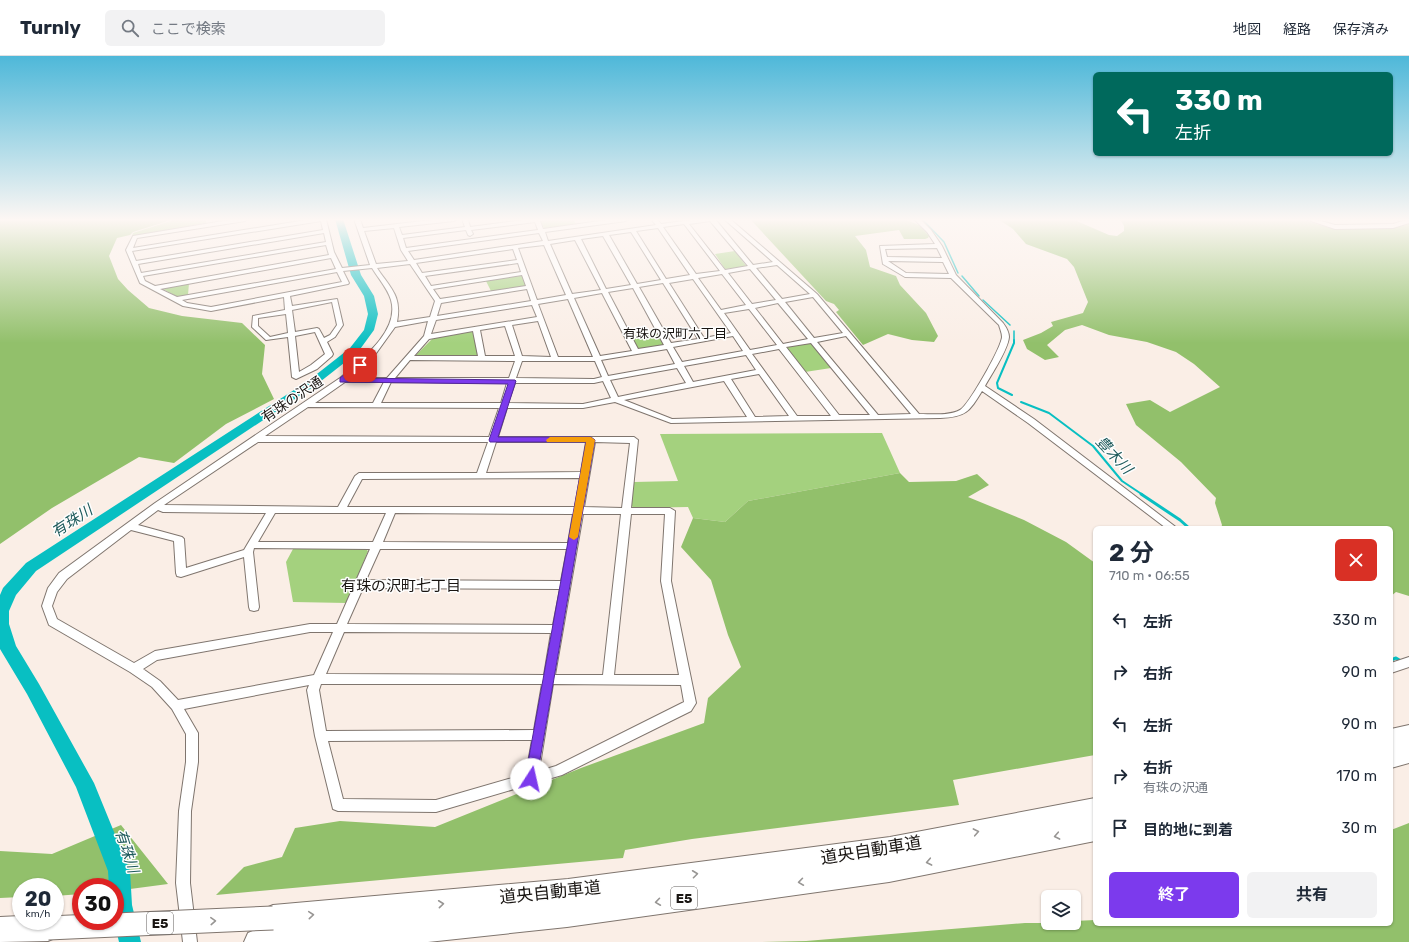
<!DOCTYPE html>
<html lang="ja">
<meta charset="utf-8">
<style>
:root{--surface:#fff;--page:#f2f2f3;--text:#1f2937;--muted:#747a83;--line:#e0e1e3;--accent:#7c3aed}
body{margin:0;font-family:Rubik,"Noto Sans JP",sans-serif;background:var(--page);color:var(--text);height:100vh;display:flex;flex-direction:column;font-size:15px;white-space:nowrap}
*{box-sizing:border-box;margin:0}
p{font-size:13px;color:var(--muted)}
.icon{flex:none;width:22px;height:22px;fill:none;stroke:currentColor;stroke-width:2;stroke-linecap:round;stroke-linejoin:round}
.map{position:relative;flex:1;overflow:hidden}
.sheet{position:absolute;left:1093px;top:470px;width:300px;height:400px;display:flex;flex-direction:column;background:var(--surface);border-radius:6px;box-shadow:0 1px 3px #0004}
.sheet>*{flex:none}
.banner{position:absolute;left:1093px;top:16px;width:300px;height:84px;border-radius:6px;box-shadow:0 1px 3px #0004;background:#00695c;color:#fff;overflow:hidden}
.fabs{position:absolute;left:1041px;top:834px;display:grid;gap:8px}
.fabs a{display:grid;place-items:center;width:40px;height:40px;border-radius:6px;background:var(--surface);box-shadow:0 1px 3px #0004;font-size:20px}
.speed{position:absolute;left:12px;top:822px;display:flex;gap:8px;font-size:20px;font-weight:700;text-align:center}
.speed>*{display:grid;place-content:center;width:52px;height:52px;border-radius:50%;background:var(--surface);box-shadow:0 1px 3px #0004;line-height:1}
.speed small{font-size:10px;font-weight:400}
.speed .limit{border:6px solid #d22;background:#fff;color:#111}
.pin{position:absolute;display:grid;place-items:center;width:34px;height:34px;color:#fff;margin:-17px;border-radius:8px;box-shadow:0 2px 6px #0006}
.me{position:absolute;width:44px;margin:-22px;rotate:10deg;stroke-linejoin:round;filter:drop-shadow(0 0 3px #0008)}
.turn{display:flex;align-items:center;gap:14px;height:84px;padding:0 16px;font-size:18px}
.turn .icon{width:52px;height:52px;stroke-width:2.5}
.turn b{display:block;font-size:28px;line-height:34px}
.round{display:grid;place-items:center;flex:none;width:42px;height:42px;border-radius:6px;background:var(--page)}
.head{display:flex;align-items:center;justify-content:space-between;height:68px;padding:0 16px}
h1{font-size:24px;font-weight:700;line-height:30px}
.cta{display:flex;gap:8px;margin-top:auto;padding:8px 16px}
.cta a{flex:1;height:46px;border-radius:6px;background:var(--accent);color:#fff;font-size:16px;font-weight:700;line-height:46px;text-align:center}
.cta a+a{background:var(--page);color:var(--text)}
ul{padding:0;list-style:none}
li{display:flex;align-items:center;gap:12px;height:52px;padding:0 16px}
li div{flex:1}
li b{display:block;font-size:15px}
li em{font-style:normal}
header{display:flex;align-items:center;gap:24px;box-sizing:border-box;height:56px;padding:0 20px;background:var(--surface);border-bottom:1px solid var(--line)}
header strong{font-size:19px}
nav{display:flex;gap:22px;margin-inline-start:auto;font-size:14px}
.search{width:280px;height:36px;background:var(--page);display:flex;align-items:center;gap:10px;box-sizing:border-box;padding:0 14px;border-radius:6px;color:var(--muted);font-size:15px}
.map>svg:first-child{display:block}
</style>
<header>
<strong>Turnly</strong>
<div class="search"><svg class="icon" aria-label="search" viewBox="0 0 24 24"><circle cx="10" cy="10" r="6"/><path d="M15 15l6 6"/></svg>ここで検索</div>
<nav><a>地図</a><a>経路</a><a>保存済み</a></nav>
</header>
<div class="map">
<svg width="1409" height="886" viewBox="0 0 1409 886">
<rect width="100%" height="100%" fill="#faeee6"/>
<path fill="#a4d17e" d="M177 163H206V167L132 180 133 177Z
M554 163H574L576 169 547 173 544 172 540 165Z
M735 195 747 211 725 213 715 198Z
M520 220H522L526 230 524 231 491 235 486 225Z
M189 227 188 239 178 241 163 233Z
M474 275 479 299 477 301 416 299 433 282Z
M657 275 665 288 664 290 638 293 631 280Z
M811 286 831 312 805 316 786 291Z
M882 377 900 417 748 445 725 466 693 462 688 451 635 452 631 450 634 426 678 425 660 378Z
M363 491 368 495 347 547 293 546 286 506 293 493Z"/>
<path fill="#92c06b" d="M0 163H169L165 166 133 176 130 179 117 182 109 200 118 223 128 234 149 252 182 260 242 267 265 289 262 318 274 343 226 368 174 407 139 401 52 452 0 488Z
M750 163H904L919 169 929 180 928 182 925 183H904L899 174 855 180 866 194 870 211 896 220 900 229 926 257 938 280 934 286 912 284 888 278 863 289 836 256 839 254 834 248 826 245Z
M998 163H1072L1109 179 1117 180 1124 175V170L1120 163H1301L1333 173 1391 172 1409 167V540L1396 536 1391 540V472H1221L1222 469 1215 447 1216 442 1181 406 1136 369 1126 348 1150 344 1170 356 1220 331 1194 308 1176 296 1147 286 1109 279 1082 269 1065 274 1047 289 1059 301 1045 304 1027 293 1023 284 1041 277 1053 270 1051 266 1083 257 1088 246 1074 211 1067 203 1026 188 1013 173Z
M900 417 909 426 956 425 977 418 989 429 968 441 1024 464 1066 486 1095 507V699L953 724 959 749 692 783 625 794 623 802 216 839 244 811 282 801 295 772 340 765 435 771 581 712 704 667 708 642 741 611 728 579 711 524 681 491 693 462 725 466 748 445Z
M1409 767V886H761L806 885 1025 867H1074V865L1095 864V868H1391V774Z
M121 769 168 828 115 835V831H81V838L55 840V831H21V841L0 842V795L52 798Z"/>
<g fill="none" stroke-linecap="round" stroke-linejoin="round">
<path stroke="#08bfc2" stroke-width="1.5" d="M922 163 944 186 958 217
M962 220 979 240
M983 244 1010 269
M1014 275V285"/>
<path stroke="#08bfc2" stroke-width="2" d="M1012 339 998 332 997 327 1014 287V284
M1021 346 1049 357 1093 390 1122 425 1143 439"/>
<path stroke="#08bfc2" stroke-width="3" d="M1141 438 1180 464 1189 472
M1391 604 1396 602 1401 605"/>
<path fill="#08bfc2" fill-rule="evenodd" d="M335 163H343L361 219 374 240 378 258 374 274 358 296 316 329 36 515 16 539 9 555V568L16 590 39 628 94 727 130 815 132 849 141 886H119L114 865H115V831H109L108 815 76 731 27 638 0 593V539L3 532 26 507 308 325 350 292 364 274 368 258 364 240 351 219Z"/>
<g stroke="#7f756e" stroke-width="2">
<path id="street" d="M235 163H248L245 165 137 182 133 192 312 163H326L334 196 342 212 370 209 354 163H360L363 172 440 163H457L454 165 399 171 402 179 465 171 462 163H468L470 171 531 163H548L540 165 543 173 614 163H629L626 165 545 176 548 185 656 169 651 163H657L661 168 698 163H715L753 209 773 206 724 163H730L817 238 919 358C932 358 949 360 960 354 969 349 1001 292 1002 281 1002 277 1000 273 999 269L951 222 905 221 883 208 880 190 935 188 927 176 914 163H920L931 174 942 190 956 219 1003 267C1006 271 1009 276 1009 281 1008 294 991 319 985 330L1034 363 1177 472H1166L1028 367 982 335C969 356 966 361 940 362L671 367 615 346 583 352H507L498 381H634L638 384 631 452H670L675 455 671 525 696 647 691 655 562 719 436 756 338 755 333 753 315 680 307 634 309 629 184 653 198 677V706L191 755 190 827 197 886H183L176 827 179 755 186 706V678L172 653 152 631 130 616 49 569 42 550 48 532 59 517 155 447 340 322C361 304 400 275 391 244 388 233 378 222 372 212L343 215 349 227 348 228 290 240 292 250 337 243 343 269 335 281 327 286 333 298 332 300 317 313 296 323 292 321 288 281 266 284 252 271 253 260 285 254 284 241 211 255 183 250 140 227 126 194 133 180ZM321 165 323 174 136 205 132 195ZM710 165 748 210 725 214 689 168ZM535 166 538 174 406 192 403 182 466 174 468 179 470 180 473 178 471 174ZM684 168 720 215 696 218 663 171ZM394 172 401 194 408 205 376 208 364 175ZM658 172 690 219 666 223 636 175ZM631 176 661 224 637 228 609 179ZM324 177 326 186 141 217 138 208ZM539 177 543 185 414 204 408 195ZM603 180 631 229 606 233 581 183ZM575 184 601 234 572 238 550 188ZM326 189 329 199 155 230 145 225 143 220ZM544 189 566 239 537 244 518 192ZM937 192 942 202 887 201 885 193ZM513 193 517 204 422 217 416 207ZM331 202 336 213 177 241 160 233ZM888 205 943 206 949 218 906 217ZM518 207 521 216 431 230 425 220ZM410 208 435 245 430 261 397 266C402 240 391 233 377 212ZM777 209 810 238 782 243 756 212ZM750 213 776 244 752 248 728 217ZM337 216 342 226 211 251 187 247 182 244ZM722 218 746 249 721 254 698 222ZM522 219 526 230 440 243 433 233ZM693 223 731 277 704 282 669 227ZM663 227 698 283 671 287 639 231ZM633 232 664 289 638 293 608 236ZM527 233 531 245 437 260 441 247ZM602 237 632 295 600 300 574 242ZM813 241 843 277 814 282 785 246ZM568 243 593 301H558L538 248ZM332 246 337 269 330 279 324 282 319 273 317 272 295 276 292 254ZM778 247 808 283 783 288 755 252ZM532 249 537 261 431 278 436 264ZM749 253 777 289 750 294 724 257ZM286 258 288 277 270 281 258 270V262ZM428 265 424 280 387 322H350L372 303 395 271ZM538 265 551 301 522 300 512 269ZM505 270 515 300H485L480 274ZM473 275 478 300H414L429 283ZM315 276 325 298 311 309 299 316 295 280ZM733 280 743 295 682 306 673 291ZM846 280 911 358 878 359 817 286ZM811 287 870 359H839L786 291ZM667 293 675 308 608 320 601 304ZM779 293 831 360H797L752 298ZM746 299 756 314 693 326 684 310ZM410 304 515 305 509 322H395ZM522 305H595L602 321 594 323 516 322ZM677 312 686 327 618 341 610 324ZM759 318 789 360 755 361 731 323ZM603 325 611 342 583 348 508 347 515 327H594ZM724 325 747 361 672 363 624 344ZM345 326H384L373 347H315ZM391 326 507 327 501 347H381ZM308 351 499 352 489 381 265 380ZM258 386H488L477 417H359L355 420 338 451 164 449ZM496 386H586L581 416 486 417ZM595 386 630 387 622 452 584 451ZM580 422 575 451H347L362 423ZM158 454 163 456 266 457 244 494 186 512 184 483 182 481 138 469ZM275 457H386L373 486H258ZM395 457 573 458 568 487 383 486ZM583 458H621L603 619H555ZM631 458H665L661 525 679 619H614ZM131 474 174 485 176 517 177 520 181 521 244 501 249 551 250 554 254 555 258 554 259 551 253 496 254 492 370 493 337 568H310L155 595 134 607 57 563 52 550 57 536 67 523ZM380 493H567L561 525 366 524ZM363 532 560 533 553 569 347 568ZM310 576H333L314 619 178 644 160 625 143 613 157 604ZM344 576 551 577 544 619 326 618ZM321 628H542L534 674 326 675 319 634ZM553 628 681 629 684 646 556 710 539 715ZM532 684 526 718 436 744 343 743 328 685Z
M1305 163H1314L1335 169 1393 168 1409 163V167L1393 172 1335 173Z
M1409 601V611L1391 617V607Z"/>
</g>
<g stroke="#7f756e" stroke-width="2">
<path id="highway" d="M1409 669V707L1391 712V673Z
M1095 742V785L889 826 567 871 428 886H244L248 877 257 873 267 872 264 871 260 862 264 853 273 849 568 823 890 781Z
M21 860V865H55V862L57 863 61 872 57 881 48 885 0 886V861Z"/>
</g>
<use href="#street" fill="#fff" fill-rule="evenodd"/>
<use href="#highway" fill="#fff" fill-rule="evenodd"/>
<g stroke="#7f756e" stroke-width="25" stroke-linecap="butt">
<path id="highway-bridge" d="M48 872 273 862"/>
</g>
<use href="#highway-bridge" stroke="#fff" stroke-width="23"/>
</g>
<defs><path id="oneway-chevron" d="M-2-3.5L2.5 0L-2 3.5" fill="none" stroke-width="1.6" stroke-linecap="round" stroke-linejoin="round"/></defs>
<g stroke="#989694">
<use href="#oneway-chevron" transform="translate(976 776) rotate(-11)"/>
<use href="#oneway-chevron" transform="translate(1057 780) rotate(169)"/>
<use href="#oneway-chevron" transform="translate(929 806) rotate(169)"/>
<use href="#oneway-chevron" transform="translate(695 818) rotate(-7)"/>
<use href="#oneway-chevron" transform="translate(801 826) rotate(172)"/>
<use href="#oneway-chevron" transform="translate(658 846) rotate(172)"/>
<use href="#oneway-chevron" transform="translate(441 848) rotate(-6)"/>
<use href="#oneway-chevron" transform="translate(311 859) rotate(-5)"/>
<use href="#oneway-chevron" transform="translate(213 865) rotate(-3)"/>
</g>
<linearGradient id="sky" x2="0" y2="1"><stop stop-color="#4eb8d9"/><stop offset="0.57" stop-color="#fdf7f4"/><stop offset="1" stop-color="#fdf7f4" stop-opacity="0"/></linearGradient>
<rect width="1409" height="287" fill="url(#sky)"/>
<path fill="#7c3aed" stroke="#51269a" d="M358 307H363L364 309 350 322 515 324 516 325 498 381H591L595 384 536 727 531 729 527 727 525 723 586 386H490L489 384 508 328 340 326V322Z"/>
<path fill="#f59e0b" d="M550 381H591L595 384 578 481 574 484 569 481 586 386H547L546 384Z"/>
<g text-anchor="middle" stroke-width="3" stroke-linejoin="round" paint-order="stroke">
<g font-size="13" fill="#191512" stroke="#fefefe">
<text x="675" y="282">有珠の沢町六丁目</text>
</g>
<g fill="#fefefe" stroke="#5e5b59" stroke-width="1">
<rect x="671" y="831" width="26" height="22" rx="3"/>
<rect x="147" y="856" width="26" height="22" rx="3"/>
</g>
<g font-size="13" font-weight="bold" fill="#191512">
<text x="684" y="847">E5</text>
<text x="160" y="872">E5</text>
</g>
<g font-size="14" fill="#191512" stroke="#fefefe">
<text transform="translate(292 343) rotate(-34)" y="5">有珠の沢通</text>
</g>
<g font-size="15" font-style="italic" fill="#1d5a5b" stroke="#fefefe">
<text transform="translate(1114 399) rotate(47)" y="5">豊木川</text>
<text transform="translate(72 465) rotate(-33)" y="5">有珠川</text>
<text transform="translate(127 795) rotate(72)" y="5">有珠川</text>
</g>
<g font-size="15" fill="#191512" stroke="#fefefe">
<text x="401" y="535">有珠の沢町七丁目</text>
</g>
<g font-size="17" fill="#191512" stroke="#fefefe">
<text transform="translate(871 794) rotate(-9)" y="6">道央自動車道</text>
<text transform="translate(550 836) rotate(-6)" y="6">道央自動車道</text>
</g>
</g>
</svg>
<div class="fabs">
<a><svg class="icon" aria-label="layers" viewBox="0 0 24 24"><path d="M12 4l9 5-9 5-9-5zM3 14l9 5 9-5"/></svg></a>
</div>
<div class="speed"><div>20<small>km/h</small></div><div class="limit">30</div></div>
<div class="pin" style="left:360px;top:309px;background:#d93025"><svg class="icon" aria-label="arrive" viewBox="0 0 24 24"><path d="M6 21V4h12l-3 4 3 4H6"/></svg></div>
<svg class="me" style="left:531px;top:723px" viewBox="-20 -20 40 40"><circle r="19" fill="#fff"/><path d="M0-13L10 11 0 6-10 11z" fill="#7c3aed"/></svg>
<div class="banner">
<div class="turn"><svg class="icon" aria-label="left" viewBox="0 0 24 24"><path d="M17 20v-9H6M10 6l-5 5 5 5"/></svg><div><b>330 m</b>左折</div></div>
</div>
<section class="sheet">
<div class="head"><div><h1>2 分</h1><p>710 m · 06:55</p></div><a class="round" style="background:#d93025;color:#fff"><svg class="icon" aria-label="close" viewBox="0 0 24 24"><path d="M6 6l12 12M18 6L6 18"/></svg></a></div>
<ul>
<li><svg class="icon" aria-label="left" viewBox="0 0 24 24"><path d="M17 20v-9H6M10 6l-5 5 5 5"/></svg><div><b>左折</b></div><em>330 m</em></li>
<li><svg class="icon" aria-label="right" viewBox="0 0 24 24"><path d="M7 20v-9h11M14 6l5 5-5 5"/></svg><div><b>右折</b></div><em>90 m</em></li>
<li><svg class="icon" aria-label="left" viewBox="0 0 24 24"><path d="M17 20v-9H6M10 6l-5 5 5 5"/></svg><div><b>左折</b></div><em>90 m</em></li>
<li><svg class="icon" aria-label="right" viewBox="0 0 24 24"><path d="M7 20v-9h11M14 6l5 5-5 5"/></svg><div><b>右折</b><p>有珠の沢通</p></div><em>170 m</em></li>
<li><svg class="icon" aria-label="arrive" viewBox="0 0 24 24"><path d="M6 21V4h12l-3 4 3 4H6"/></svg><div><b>目的地に到着</b></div><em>30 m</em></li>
</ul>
<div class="cta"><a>終了</a><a>共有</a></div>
</section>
</div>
